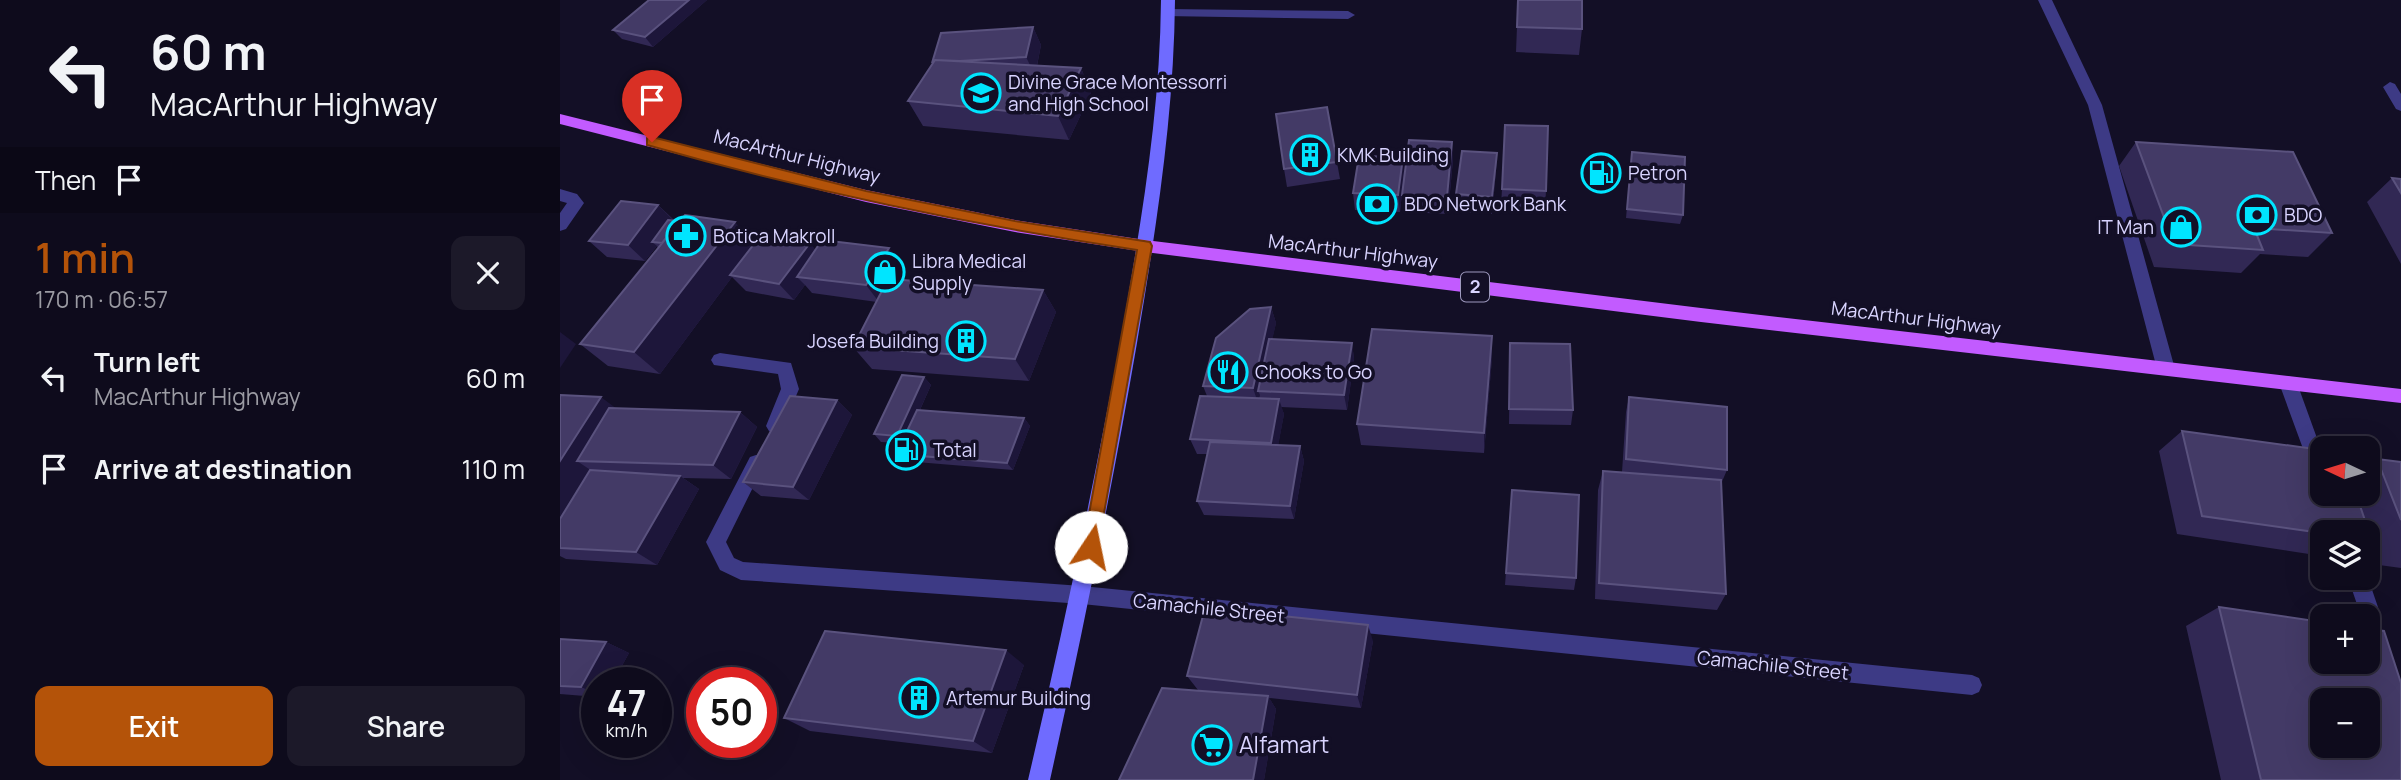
<!DOCTYPE html>
<meta charset="utf-8">
<style>
:root{--surface:#0e0b1c;--page:#1c1929;--text:#f1f3f6;--muted:#9b9ba3;--line:#2e2b3b;--accent:#b45309}
body{margin:0;font-family:Manrope,sans-serif;background:var(--page);color:var(--text);height:100vh;display:flex;flex-direction:column;font-size:26px;white-space:nowrap}
*{box-sizing:border-box;margin:0}
p{font-size:23px;color:var(--muted)}
.icon{flex:none;width:38px;height:38px;fill:none;stroke:currentColor;stroke-width:2;stroke-linecap:round;stroke-linejoin:round}
.map{position:relative;flex:1;overflow:hidden}
.drawer{display:flex;flex-direction:column;background:var(--surface);width:560px}
.drawer>*{flex:none}
.guide{background:#0e0b1c;color:var(--text);overflow:hidden}
.needle{width:46px;rotate:274deg}
.controls{position:absolute;left:1750px;top:436px;display:grid;gap:14px}
.controls a{display:grid;place-items:center;width:70px;height:70px;border-radius:14px;background:var(--surface);box-shadow:0 7px 28px #0002,0 0 0 2px var(--line);font-size:35px}
.speed{position:absolute;left:21px;top:667px;display:flex;gap:14px;font-size:35px;font-weight:700;text-align:center}
.speed>*{display:grid;place-content:center;width:91px;height:91px;border-radius:50%;background:var(--surface);box-shadow:0 7px 28px #0002,0 0 0 2px var(--line);line-height:1}
.speed small{font-size:18px;font-weight:400}
.speed .limit{border:10px solid #d22;background:#fff;color:#111}
.pin{position:absolute;display:grid;place-items:center;width:60px;height:60px;color:#fff;margin:-72px -30px;border-radius:50% 50% 50% 0;rotate:-45deg;box-shadow:0 0 7px #0007}
.pin .icon{rotate:45deg}
.me{position:absolute;width:77px;margin:-38px;rotate:11deg;stroke-linejoin:round;filter:drop-shadow(0 0 5px #0008)}
.turn{display:flex;align-items:center;gap:24px;height:147px;padding:0 35px;font-size:32px}
.turn .icon{width:91px;height:91px;stroke-width:2.5}
.turn b{display:block;font-size:49px;line-height:60px}
.then{display:flex;align-items:center;height:66px;padding:0 35px;background:#0003;gap:14px;font-size:26px}
.round{display:grid;place-items:center;flex:none;width:74px;height:74px;border-radius:14px;background:var(--page)}
.headline{display:flex;align-items:center;justify-content:space-between;height:119px;padding:0 35px}
h1{font-size:42px;font-weight:600;line-height:52px;color:var(--accent)}
.cta{display:flex;gap:14px;margin-top:auto;padding:14px 35px}
.cta a{flex:1;height:80px;border-radius:14px;background:var(--accent);color:#fff;font-size:28px;font-weight:600;line-height:80px;text-align:center}
.cta a+a{background:var(--page);color:var(--text)}
ul{padding:0;list-style:none}
li{display:flex;align-items:center;gap:21px;height:91px;padding:0 35px}
li div{flex:1}
li b{display:block;font-size:26px}
li em{font-style:normal}
main{display:flex;flex:1;min-height:0}
.map>svg:first-child{display:block}
</style>
<main>
<section class="drawer">
<div class="guide">
<div class="turn"><svg class="icon" aria-label="left" viewBox="0 0 24 24"><path d="M17 20v-9H6M10 6l-5 5 5 5"/></svg><div><b>60 m</b>MacArthur Highway</div></div>
<div class="then">Then<svg class="icon" aria-label="arrive" viewBox="0 0 24 24"><path d="M6 21V4h12l-3 4 3 4H6"/></svg></div>
</div>
<div class="headline"><div><h1>1 min</h1><p>170 m · 06:57</p></div><a class="round"><svg class="icon" aria-label="close" viewBox="0 0 24 24"><path d="M6 6l12 12M18 6L6 18"/></svg></a></div>
<ul>
<li><svg class="icon" aria-label="left" viewBox="0 0 24 24"><path d="M17 20v-9H6M10 6l-5 5 5 5"/></svg><div><b>Turn left</b><p>MacArthur Highway</p></div><em>60 m</em></li>
<li><svg class="icon" aria-label="arrive" viewBox="0 0 24 24"><path d="M6 21V4h12l-3 4 3 4H6"/></svg><div><b>Arrive at destination</b></div><em>110 m</em></li>
</ul>
<div class="cta"><a>Exit</a><a>Share</a></div>
</section>
<div class="map">
<svg width="1841" height="780" viewBox="0 0 1841 780">
<rect width="100%" height="100%" fill="#130f26"/>
<g fill="none" stroke-linecap="round" stroke-linejoin="round">
<path fill="#3d3a85" fill-rule="evenodd" d="M1478 0H1492L1542 105 1615 369 1612 374H1600L1597 369 1528 105Z
M1830 82 1835 84 1841 94V111L1836 109 1823 87Z
M0 189 17 194 24 203 6 229 0 231V213L7 203 0 201Z
M1728 376 1734 378 1737 383 1762 452V484L1755 482 1753 476 1719 383 1722 378Z
M1788 578H1808L1820 613 1817 620 1810 623 1808 616H1801Z"/>
<path fill="#3d3a85" fill-rule="evenodd" d="M609 9 788 11 795 15 788 19 604 16 602 13Z
M160 353 231 363 239 389 221 431 215 434 209 431 206 426 221 389 218 374 154 365 151 360 154 355Z
M196 455 202 457 205 463 166 542 174 558 183 562 522 586 1412 675 1419 678 1422 685 1419 692 1412 695 522 604 181 580 160 570 146 542 190 457Z"/>
<path fill="#6f6bff" fill-rule="evenodd" d="M601 0H615C614 116 596 229 577 343 552 489 522 635 490 780H468C502 635 533 489 560 343 580 229 600 116 601 0Z"/>
<path fill="#c25bff" fill-rule="evenodd" d="M0 114 306 190 455 220 585 240 1141 308 1841 389V403L1141 322 585 252 455 232 306 202 0 124Z"/>
</g>
<path fill="#312854" d="M89 0H147L93 47 62 39 53 30Z
M958 0 1022 29 1019 55 956 52Z
M473 27 481 45 477 66 521 68 531 93 509 140 363 126 348 101 372 64Z
M767 107 780 179 727 187 724 169Z
M1576 142 1772 233 1748 257 1700 254 1681 273 1594 267 1559 166Z
M1072 152 1123 215 1120 224 1066 218Z
M937 153 936 171 932 214 897 212 896 194Z
M893 159 888 214 844 212 842 195Z
M844 174 840 212 795 210 793 193Z
M1832 178 1841 179V264L1807 202Z
M942 189 986 191 985 208 941 206Z
M98 205 114 220 194 244 250 243 255 250 342 265 333 279 483 290 496 312 469 381 312 369 293 347 317 302 252 293 245 285 234 300 186 291 172 277 100 374 48 366 20 344 98 248 97 246 85 261 47 257 29 241Z
M711 307 716 323 712 339 792 343 794 359 787 410 721 407 724 414 718 445 740 446 744 461 734 519 644 515 637 501 647 454H637L630 439 647 396 643 386Z
M932 336V358L924 453 801 445 797 424Z
M950 343 1013 410 1011 425 949 424Z
M364 377 371 385 360 410 464 418 470 426 453 470 344 461 336 454 341 443 321 442 314 434Z
M0 395 55 408 180 412 197 427 171 479 123 478 139 489 97 565 6 559 0 556Z
M1069 397 1167 470 1161 484 1166 594 1157 610 1035 599 1038 490 1043 471 1062 472 1066 412Z
M277 400 292 415 249 500 201 496 183 482Z
M1622 431 1762 494H1808V465L1817 459 1841 462V568L1819 565 1811 541 1808 543V532H1762V556L1617 534 1599 451Z
M952 490 1016 578 1014 590 945 585Z
M1659 607 1841 780H1661L1626 626Z
M0 639 46 642 69 653 53 682H37V697L0 694Z
M813 641 801 708 709 698 716 709 704 780H559L638 690 627 676Z
M464 665 432 753 250 731 224 718Z"/>
<path fill="#1d163a" d="M129 0H147L93 47 85 37Z
M473 27 481 45 475 75 466 57Z
M521 68 531 93 509 140 498 116Z
M892 142 893 159 888 214 887 197Z
M937 153 936 171 932 214V197Z
M843 157 844 174 840 212 838 195Z
M98 205 115 222 92 242 97 246 85 261 68 245Z
M175 222 196 246 170 275 172 277 100 374 74 352Z
M250 243 264 260 237 277 245 285 234 300 219 284Z
M329 248 342 265 319 302 306 285Z
M483 290 496 312 469 381 455 359Z
M711 307 716 323 701 391H698L700 395 698 403 693 388Z
M0 332 16 344 0 368Z
M932 336V358L924 453V433Z
M792 343 794 359 787 410 784 395Z
M364 377 371 385 345 443 337 436Z
M41 397 69 418 17 461 35 473 0 531V461Z
M719 399 724 414 716 458 711 443Z
M277 400 292 415 249 500 233 487Z
M180 412 197 427 171 479 153 465Z
M464 418 470 426 453 470 447 463Z
M740 446 744 461 734 519 730 506Z
M120 476 139 489 97 565 76 552Z
M808 625 813 641 801 708 797 695Z
M46 642 69 653 53 682H37V694L21 687Z
M446 650 464 665 432 753 413 741Z
M708 696 716 709 704 780H693Z"/>
<path fill="#433a66" stroke="#5a527e" stroke-width="2" fill-rule="evenodd" d="M89 0H129L85 37 53 30Z
M958 0H1022V29L957 27Z
M473 27 466 57 400 61 375 60 372 63 381 33Z
M375 60 521 68 498 116 348 101Z
M767 107 777 162 724 169 716 114Z
M945 125 988 126 986 191 942 189Z
M849 140 892 142 887 197 842 195Z
M1576 142 1733 152 1772 233 1694 228 1703 250 1614 244Z
M902 151 937 153 932 197 896 194Z
M1072 152 1125 157 1123 215 1067 209Z
M799 156 843 157 838 195 793 193Z
M1832 178 1841 179V193Z
M61 201 98 205 68 245 29 241Z
M125 215 175 222 74 352 20 344Z
M108 220 120 221 102 243 92 242Z
M201 235 250 243 219 284 170 275Z
M262 240 329 248 306 285 237 277Z
M328 279 483 290 455 359 293 347Z
M711 307 693 388 643 386 656 338 690 309Z
M812 329 932 336 924 433 797 424Z
M709 339 792 343 784 395 698 391Z
M950 343 1010 344 1013 410 949 409Z
M342 375 364 377 337 436 314 434Z
M0 395 41 397 0 461Z
M230 396 277 400 233 487 183 482Z
M640 396 719 399 711 443 630 439Z
M1069 397 1167 407V470L1066 459Z
M49 408 180 412 153 465 17 461Z
M357 410 464 418 447 463 336 454Z
M1622 431 1762 450V494H1796L1812 541 1808 540V532H1762V533L1642 516Z
M650 442 740 446 730 506 637 501Z
M1817 459 1841 462V520Z
M30 470 120 476 76 552 0 548V519Z
M1043 471 1161 480 1166 594 1039 583Z
M952 490 1019 495 1016 578 946 573Z
M1659 607 1762 622V662H1808V629L1824 631 1841 683V780H1701ZM1762 700H1808V746H1762Z
M645 608 808 625 797 695 627 676Z
M265 631 446 650 413 741 224 718Z
M0 639 46 642 21 687 0 686Z
M602 688 708 696 693 780H559Z"/>
<path fill="#b45309" stroke="#753606" stroke-width="2" d="M92 137 306 191 455 221 590 242 592 246 537 552 531 555 525 552 523 547 577 250C412 225 248 191 87 145V138Z"/>
<defs>
<g id="school-ring" transform="scale(2.0125)"><circle r="9.5" fill="#130f26" stroke="#00e5ff" stroke-width="1.5"/><path d="M0-5L7-2L0 1L-7-2ZM-4 1L0 2.5L4 1V4Q0 6-4 4Z" fill="#00e5ff"/></g>
<g id="building-ring" transform="scale(2.0125)"><circle r="9.5" fill="#130f26" stroke="#00e5ff" stroke-width="1.5"/><path d="M-4-6H4V6H1V3H-1V6H-4ZM-2.5-4.3h1.7v1.8h-1.7ZM.8-4.3h1.7v1.8H.8ZM-2.5-1h1.7V.8h-1.7ZM.8-1h1.7V.8H.8Z" fill="#00e5ff"/></g>
<g id="fuel-ring" transform="scale(2.0125)"><circle r="9.5" fill="#130f26" stroke="#00e5ff" stroke-width="1.5"/><path d="M-5.5-6h7V0h2V4h1.3V-2.5L3-4.5l.8-.8L6-3V5H2.5V1h-1V6h-7ZM-4.2-4.7v3.2H.2V-4.7Z" fill="#00e5ff"/></g>
<g id="bank-ring" transform="scale(2.0125)"><circle r="9.5" fill="#130f26" stroke="#00e5ff" stroke-width="1.5"/><path d="M-6-4H6V4H-6ZM0-2.3a2.3 2.3 0 1 0 0 4.6a2.3 2.3 0 1 0 0-4.6Z" fill="#00e5ff"/></g>
<g id="shop-ring" transform="scale(2.0125)"><circle r="9.5" fill="#130f26" stroke="#00e5ff" stroke-width="1.5"/><path d="M-5-2.5h2.3a2.7 3.5 0 0 1 5.4 0H5L5.5 6h-11ZM-1.5-2.5h3a1.5 2.3 0 0 0-3 0Z" fill="#00e5ff"/></g>
<g id="pharmacy-ring" transform="scale(2.0125)"><circle r="9.5" fill="#130f26" stroke="#00e5ff" stroke-width="1.5"/><path d="M-2-6h4v4h4v4h-4v4h-4v-4h-4v-4h4Z" fill="#00e5ff"/></g>
<g id="restaurant-ring" transform="scale(2.0125)"><circle r="9.5" fill="#130f26" stroke="#00e5ff" stroke-width="1.5"/><path d="M-5-6h1v4h1v-4h1v4h1v-4h1v5L-1.5 .5V6h-2V.5L-5-1ZM5-6V6H3V1.5H1.5Q1.5-4 5-6Z" fill="#00e5ff"/></g>
<g id="supermarket-ring" transform="scale(2.0125)"><circle r="9.5" fill="#130f26" stroke="#00e5ff" stroke-width="1.5"/><path d="M-6-5.5h2.5l.6 2H6L4.5 2H-2.5L-4.4-4H-6ZM-1.5 3.2a1.3 1.3 0 1 0 .1 0ZM3 3.2a1.3 1.3 0 1 0 .1 0Z" fill="#00e5ff"/></g>
</defs>
<g fill-rule="evenodd">
<use href="#school-ring" x="421" y="93"/>
<use href="#building-ring" x="750" y="155"/>
<use href="#fuel-ring" x="1041" y="173"/>
<use href="#bank-ring" x="817" y="204"/>
<use href="#bank-ring" x="1697" y="215"/>
<use href="#shop-ring" x="1621" y="227"/>
<use href="#pharmacy-ring" x="126" y="236"/>
<use href="#shop-ring" x="325" y="272"/>
<use href="#building-ring" x="406" y="341"/>
<use href="#restaurant-ring" x="668" y="372"/>
<use href="#fuel-ring" x="346" y="450"/>
<use href="#building-ring" x="359" y="698"/>
<use href="#supermarket-ring" x="652" y="745"/>
</g>
<g text-anchor="middle" stroke-width="7" stroke-linejoin="round" paint-order="stroke">
<rect fill="#130f26" stroke="#9e99be" stroke-width="2" x="901" y="272.5" width="28" height="29" rx="5"/>
<g font-size="18" font-weight="bold" fill="#d9d4ff">
<text x="915" y="293">2</text>
</g>
<g font-size="19" fill="#d9d4ff" stroke="#130f26" text-anchor="start">
<text x="448" y="89">Divine Grace Montessorri<tspan x="448" dy="22">and High School</tspan></text>
<text x="777" y="162">KMK Building</text>
<text x="1068" y="180">Petron</text>
<text x="844" y="211">BDO Network Bank</text>
<text x="1724" y="222">BDO</text>
<text x="1594" y="234" text-anchor="end">IT Man</text>
<text x="153" y="243">Botica Makroll</text>
<text x="352" y="268">Libra Medical<tspan x="352" dy="22">Supply</tspan></text>
<text x="379" y="348" text-anchor="end">Josefa Building</text>
<text x="695" y="379">Chooks to Go</text>
<text x="373" y="457">Total</text>
<text x="386" y="705">Artemur Building</text>
</g>
<g font-size="19" fill="#d9d4ff" stroke="#130f26">
<text transform="translate(237 156) rotate(14)" y="7">MacArthur Highway</text>
<text transform="translate(793 251) rotate(7)" y="7">MacArthur Highway</text>
<text transform="translate(1356 318) rotate(7)" y="7">MacArthur Highway</text>
<text transform="translate(649 608) rotate(6)" y="7">Camachile Street</text>
<text transform="translate(1213 665) rotate(6)" y="7">Camachile Street</text>
</g>
<g font-size="23" fill="#d9d4ff" stroke="#130f26" text-anchor="start">
<text x="679" y="753">Alfamart</text>
</g>
</g>
</svg>
<div class="controls">
<a><svg class="needle" viewBox="-14 -14 28 28"><path d="M0-13l5 13h-10z" fill="#e53935"/><path d="M0 13l5-13h-10z" fill="#9b9ba3"/></svg></a>
<a><svg class="icon" aria-label="layers" viewBox="0 0 24 24"><path d="M12 4l9 5-9 5-9-5zM3 14l9 5 9-5"/></svg></a>
<a>+</a>
<a>−</a>
</div>
<div class="speed"><div>47<small>km/h</small></div><div class="limit">50</div></div>
<div class="pin" style="left:92px;top:142px;background:#d93025"><svg class="icon" aria-label="arrive" viewBox="0 0 24 24"><path d="M6 21V4h12l-3 4 3 4H6"/></svg></div>
<svg class="me" style="left:531px;top:547px" viewBox="-20 -20 40 40"><circle r="19" fill="#fff"/><path d="M0-13L10 11 0 6-10 11z" fill="#b45309"/></svg>
</div>
</main>
